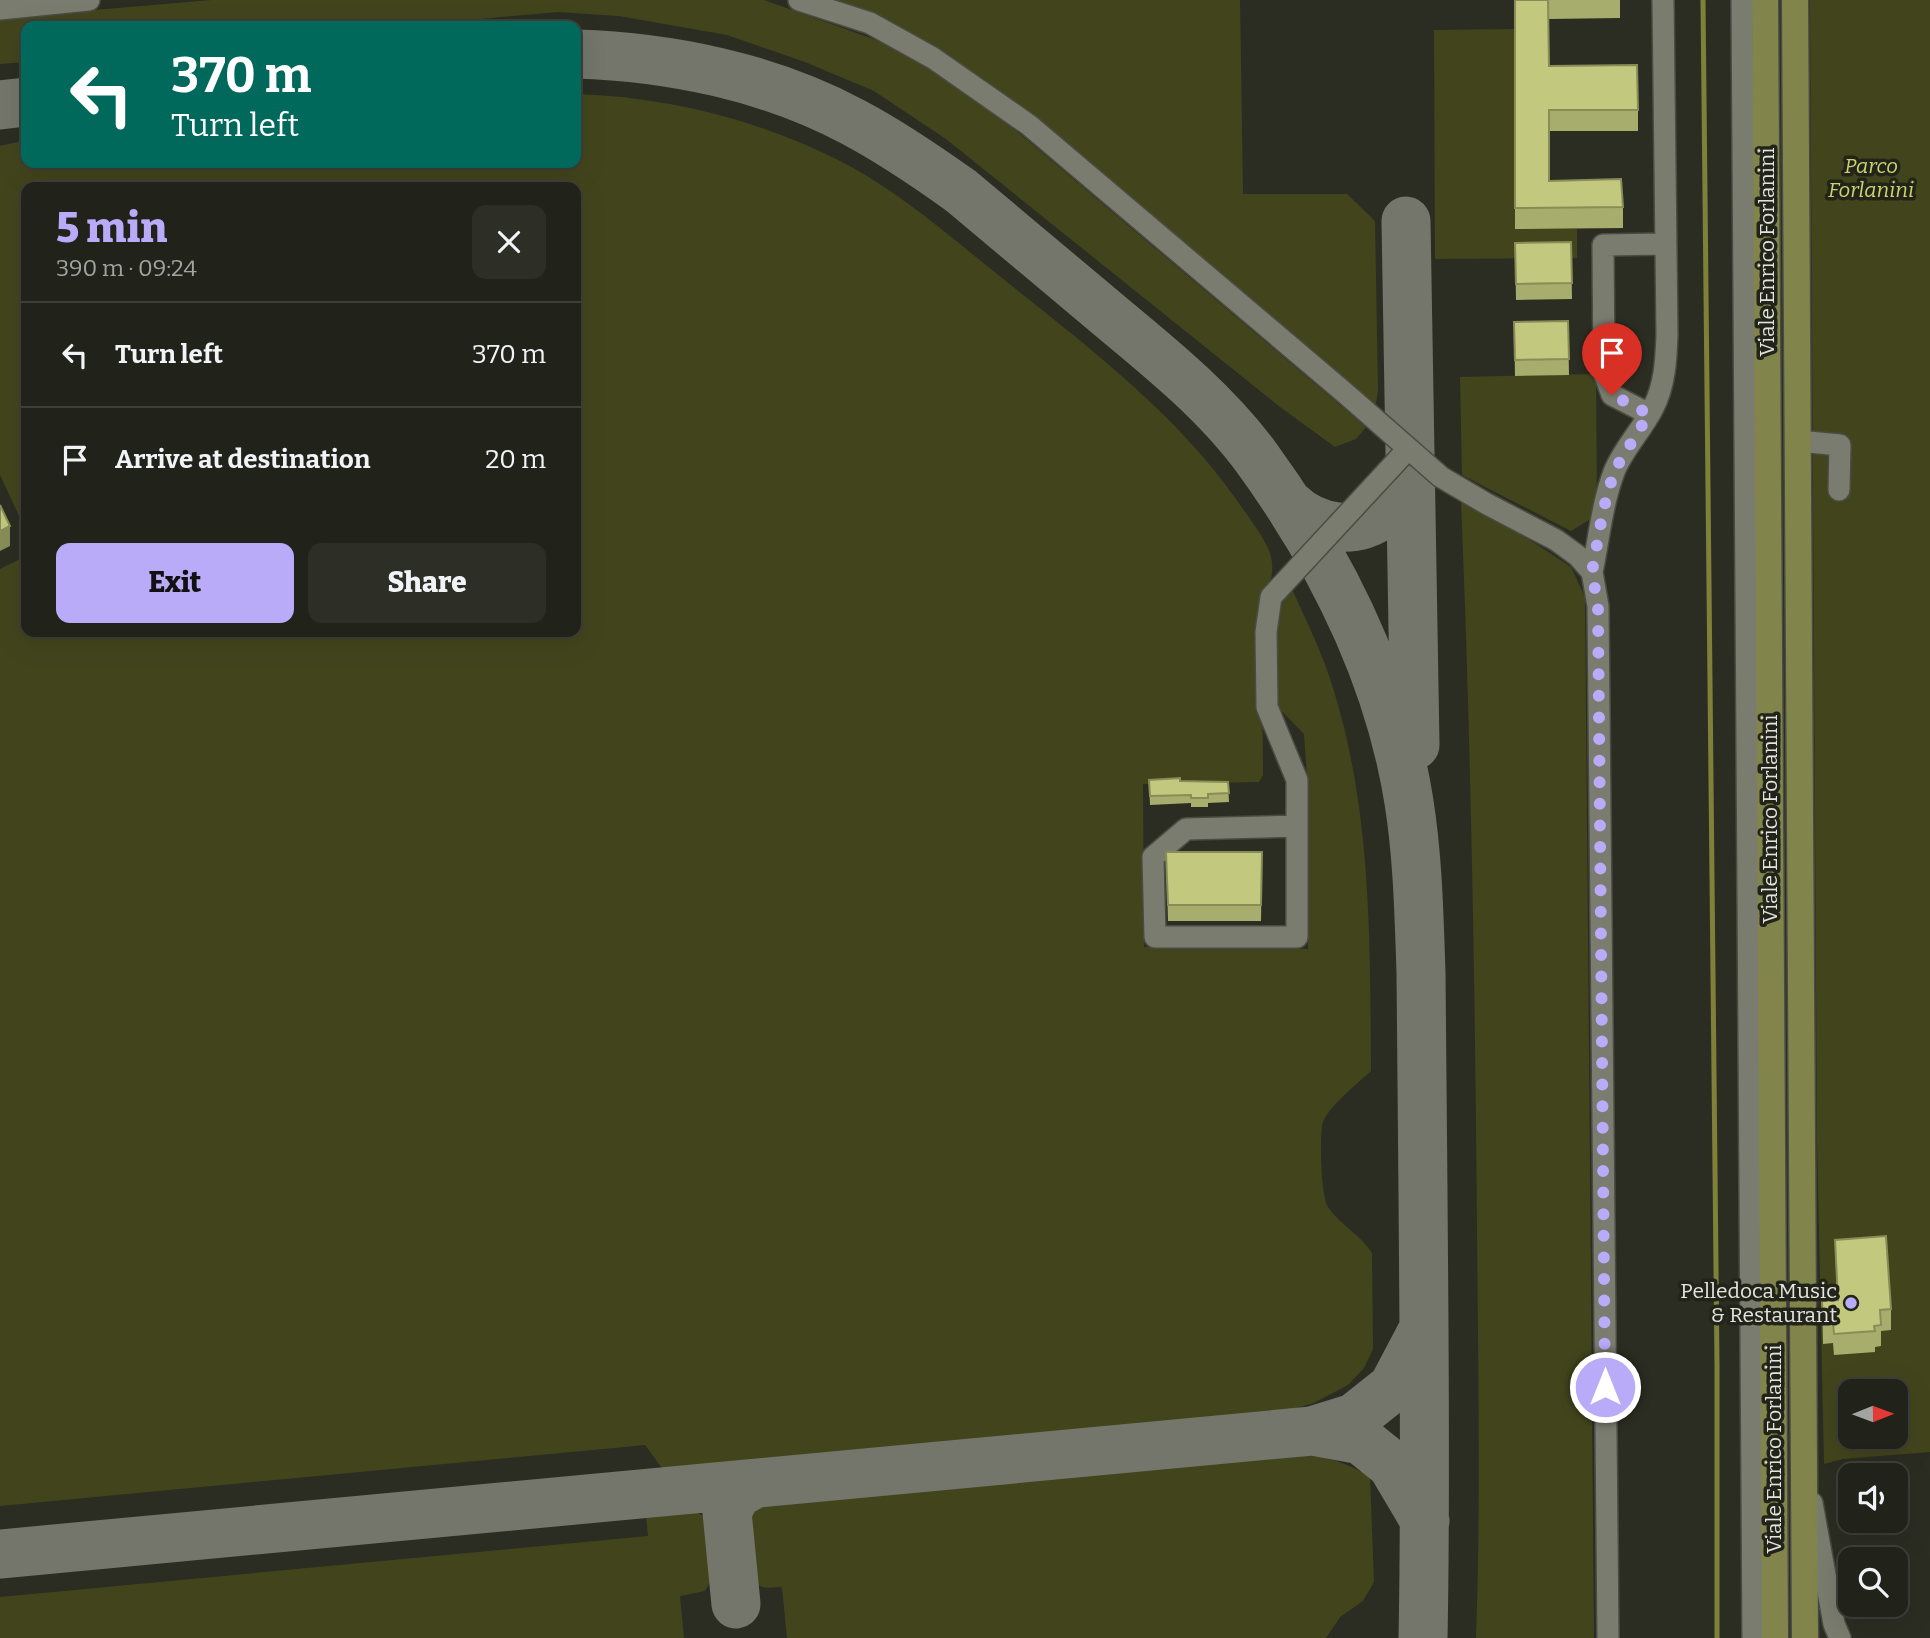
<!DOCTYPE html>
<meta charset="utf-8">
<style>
:root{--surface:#21221a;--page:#2d2f27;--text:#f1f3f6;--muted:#a2a4a2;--line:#3e3f39;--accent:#b9abf7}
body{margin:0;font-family:Bitter,serif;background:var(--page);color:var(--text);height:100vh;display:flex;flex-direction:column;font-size:26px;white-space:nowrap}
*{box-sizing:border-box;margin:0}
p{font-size:23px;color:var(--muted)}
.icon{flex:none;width:38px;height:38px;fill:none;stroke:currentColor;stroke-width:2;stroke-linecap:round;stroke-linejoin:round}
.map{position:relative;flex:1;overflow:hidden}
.sheet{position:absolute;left:21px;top:182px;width:560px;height:455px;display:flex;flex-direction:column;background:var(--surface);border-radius:14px;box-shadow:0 7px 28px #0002,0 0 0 2px var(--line)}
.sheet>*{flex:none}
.banner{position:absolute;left:21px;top:21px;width:560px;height:147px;border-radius:14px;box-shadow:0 7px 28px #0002,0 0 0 2px var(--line);background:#00695c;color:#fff;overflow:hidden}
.needle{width:46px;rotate:89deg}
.fabs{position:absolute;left:1838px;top:1379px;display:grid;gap:14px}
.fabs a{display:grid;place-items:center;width:70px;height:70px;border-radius:14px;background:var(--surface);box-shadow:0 7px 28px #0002,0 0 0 2px var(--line);font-size:35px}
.pin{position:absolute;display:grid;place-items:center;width:60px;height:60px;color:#fff;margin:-72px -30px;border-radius:50% 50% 50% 0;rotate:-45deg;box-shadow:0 0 7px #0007}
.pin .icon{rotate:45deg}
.me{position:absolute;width:77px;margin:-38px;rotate:0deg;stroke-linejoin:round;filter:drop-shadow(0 0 5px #0008)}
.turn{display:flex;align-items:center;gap:24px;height:147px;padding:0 35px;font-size:32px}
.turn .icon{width:91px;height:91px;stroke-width:2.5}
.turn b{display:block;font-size:49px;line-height:60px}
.round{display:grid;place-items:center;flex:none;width:74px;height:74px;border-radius:14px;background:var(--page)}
.head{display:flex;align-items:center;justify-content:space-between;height:119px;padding:0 35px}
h1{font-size:42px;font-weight:800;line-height:52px;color:var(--accent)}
.primary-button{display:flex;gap:14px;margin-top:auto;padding:14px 35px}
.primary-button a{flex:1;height:80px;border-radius:14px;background:var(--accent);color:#111;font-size:28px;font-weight:800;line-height:80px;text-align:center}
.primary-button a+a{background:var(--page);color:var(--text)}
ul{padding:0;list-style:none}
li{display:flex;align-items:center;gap:21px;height:105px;padding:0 35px;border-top:2px solid var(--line)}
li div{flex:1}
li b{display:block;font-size:26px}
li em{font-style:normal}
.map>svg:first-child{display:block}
</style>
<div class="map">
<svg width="1930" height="1638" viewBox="0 0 1930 1638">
<rect width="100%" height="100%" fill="#2c2d22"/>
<path fill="#42451c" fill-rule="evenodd" d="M212 0H764L890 45 954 84 1019 133 1366 427 1356 439 1335 447 1280 407 946 139 874 91 805 62 727 35 619 16 558 12 404 26H26V62L0 64V18Z
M829 0H1240L1243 194H1347L1375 221 1378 391 1375 409 1108 181Z
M1810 0H1930V1452L1843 1459 1824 1464 1817 1140ZM1850 1391H1895V1437H1850Z
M1515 29V229H1577V258L1435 259 1434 30Z
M576 94C667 97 756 119 838 160 896 189 947 234 997 274 1083 343 1175 411 1238 502 1248 516 1260 532 1268 548 1280 575 1263 595 1260 622 1258 638 1261 655 1261 671 1262 705 1263 740 1263 775L1259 782 1143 784 1144 947 1308 949 1307 777 1304 734 1274 703V615L1280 597 1292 589C1303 614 1316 640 1326 667 1372 797 1370 935 1371 1071 1358 1083 1329 1106 1323 1122 1319 1134 1321 1197 1328 1207 1340 1225 1361 1235 1372 1253L1373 1349 1364 1368 1348 1385 1314 1403 1278 1413 671 1468H662L645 1445 0 1506V569L26 556V632H576V187H26V531L0 475V146L26 140V163H576Z
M1596 374 1597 515 1571 531 1462 475 1460 377Z
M1461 501 1472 509 1530 540 1571 567 1585 597 1594 1638H1476C1481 1501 1478 1364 1477 1226 1475 984 1471 742 1461 501Z
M1286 1453C1320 1454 1339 1460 1370 1476L1374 1582 1363 1601 1340 1617 1326 1638H787L782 1587C772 1587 760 1591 755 1580L751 1515 758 1503Z
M695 1511 707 1518 710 1582 705 1591 680 1596 684 1638H0V1597L648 1536 646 1517Z"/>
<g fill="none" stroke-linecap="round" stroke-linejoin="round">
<path stroke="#7d8238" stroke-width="5" d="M1703 0 1717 1365V1638"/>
<path stroke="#74766c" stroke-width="49" d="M576 54C671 57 769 77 853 122 891 142 926 166 961 191 1011 233 1061 275 1110 316 1162 359 1216 403 1256 457 1331 560 1389 675 1409 802 1418 859 1419 916 1421 972 1422 1045 1423 1118 1423 1192 1424 1340 1426 1489 1423 1638
M0 105 26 102
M1406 221 1415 745
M1289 504C1315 529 1359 538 1387 510 1394 504 1401 497 1404 489 1407 482 1407 474 1409 467
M1312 1431 1361 1440 1392 1465 1425 1521
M0 1554 1312 1431 1354 1418 1393 1387 1423 1330
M736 1604 727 1512 736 1494 756 1483"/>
<g stroke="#4a4b42" stroke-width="24">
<path id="minor" d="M799 0 870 23 933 58 1029 125 1345 393 1441 477 1487 504 1556 540 1578 556 1592 572 1598 606 1608 1638
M1742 0 1753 1638
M0 9 89 0
M1649 414 1612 395 1604 373 1603 245 1665 244
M1798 441 1840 445 1839 490
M1592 572C1599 539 1602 504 1614 472 1623 449 1642 430 1653 408 1665 385 1666 360 1667 335L1663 0
M1297 826V937H1155L1153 857 1186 829 1297 826V780L1267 707 1266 632 1271 597 1408 449
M1812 1503 1834 1624 1840 1638"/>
</g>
<g stroke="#4a4b42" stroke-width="29">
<path id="major" d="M1765 0 1775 1638
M1795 0 1805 1638"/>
</g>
<use href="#minor" stroke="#7a7c6f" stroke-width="21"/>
<use href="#major" stroke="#81854b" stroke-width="26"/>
</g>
<path fill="#a7ad6c" d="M1515 0H1620V18L1548 19 1549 66 1638 110V131H1549V181L1623 207V228L1515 229Z
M1571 242 1572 299 1516 300 1515 243Z
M1568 321 1569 375 1515 376 1514 322Z
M1149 780 1228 782 1229 802 1208 803V807H1191V803L1150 805Z
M1166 852H1262L1261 921H1168Z
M1835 1240 1891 1309V1330L1881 1331V1346L1875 1347V1352L1834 1355 1833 1343 1823 1344 1822 1301 1837 1300Z"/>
<path fill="#888d58" d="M10 526V546L0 551V531Z"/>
<path fill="#c2c97e" stroke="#888d58" stroke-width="2" d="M1515 0H1548L1549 66 1637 65 1638 110H1549V181L1621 179 1623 207 1515 208Z
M1571 242 1572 283 1516 284 1515 243Z
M1568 321 1569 359 1515 360 1514 322Z
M0 505 10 526 0 531Z
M1180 778V781L1228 782 1229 793 1208 794V798H1191V795L1150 796 1149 780Z
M1166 852H1262L1261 905H1168Z
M1886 1236 1891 1309 1880 1310 1881 1325 1874 1326 1875 1331 1834 1334 1833 1322 1823 1323 1822 1301 1838 1300 1835 1240Z"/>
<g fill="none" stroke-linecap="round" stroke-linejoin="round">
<path stroke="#b9abf7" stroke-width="12" stroke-dasharray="0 21.6" d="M1605 1387 1598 607 1592 572 1603 511 1614 471 1649 414 1612 395"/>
</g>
<circle fill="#b9abf7" stroke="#222319" stroke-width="2.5" cx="1851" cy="1303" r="7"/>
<g text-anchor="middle" stroke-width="7" stroke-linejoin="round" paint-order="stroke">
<g font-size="21" font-style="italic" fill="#cbd36c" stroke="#222319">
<text x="1871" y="173">Parco<tspan x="1871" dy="24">Forlanini</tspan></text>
</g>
<g font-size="21" fill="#e3e4dd" stroke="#222319">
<text transform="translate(1767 252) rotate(-90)" y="7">Viale Enrico Forlanini</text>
<text transform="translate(1770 819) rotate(-90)" y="7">Viale Enrico Forlanini</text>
<text transform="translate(1774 1449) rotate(-90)" y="7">Viale Enrico Forlanini</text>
</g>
<g font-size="21" fill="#e3e4dd" stroke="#222319" text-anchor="end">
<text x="1837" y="1298">Pelledoca Music<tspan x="1837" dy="24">&amp; Restaurant</tspan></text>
</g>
</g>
</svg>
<div class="fabs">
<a><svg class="needle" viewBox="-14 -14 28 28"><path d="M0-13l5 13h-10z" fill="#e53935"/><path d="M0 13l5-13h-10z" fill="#a2a4a2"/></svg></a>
<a><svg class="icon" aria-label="sound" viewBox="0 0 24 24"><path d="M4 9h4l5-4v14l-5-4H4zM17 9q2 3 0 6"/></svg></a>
<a><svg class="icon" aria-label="search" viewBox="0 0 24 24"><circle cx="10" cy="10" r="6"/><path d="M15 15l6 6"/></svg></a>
</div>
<div class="pin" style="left:1612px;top:395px;background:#d93025"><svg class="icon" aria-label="arrive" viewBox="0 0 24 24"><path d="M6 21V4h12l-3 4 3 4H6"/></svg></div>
<svg class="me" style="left:1605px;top:1387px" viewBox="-20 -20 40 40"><circle r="17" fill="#b9abf7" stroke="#fff" stroke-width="3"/><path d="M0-11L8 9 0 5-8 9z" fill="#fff"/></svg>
<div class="banner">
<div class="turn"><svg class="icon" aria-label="left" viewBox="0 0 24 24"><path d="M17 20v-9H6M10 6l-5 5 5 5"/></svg><div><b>370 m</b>Turn left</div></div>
</div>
<section class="sheet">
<div class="head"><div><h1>5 min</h1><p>390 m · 09:24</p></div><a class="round"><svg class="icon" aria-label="close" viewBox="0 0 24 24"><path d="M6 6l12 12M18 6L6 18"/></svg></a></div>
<ul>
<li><svg class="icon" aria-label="left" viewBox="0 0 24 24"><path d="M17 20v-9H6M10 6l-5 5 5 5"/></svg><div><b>Turn left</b></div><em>370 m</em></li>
<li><svg class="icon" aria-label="arrive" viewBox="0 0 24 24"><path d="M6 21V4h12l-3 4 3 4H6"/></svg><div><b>Arrive at destination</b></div><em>20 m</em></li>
</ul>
<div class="primary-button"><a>Exit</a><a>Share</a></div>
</section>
</div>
